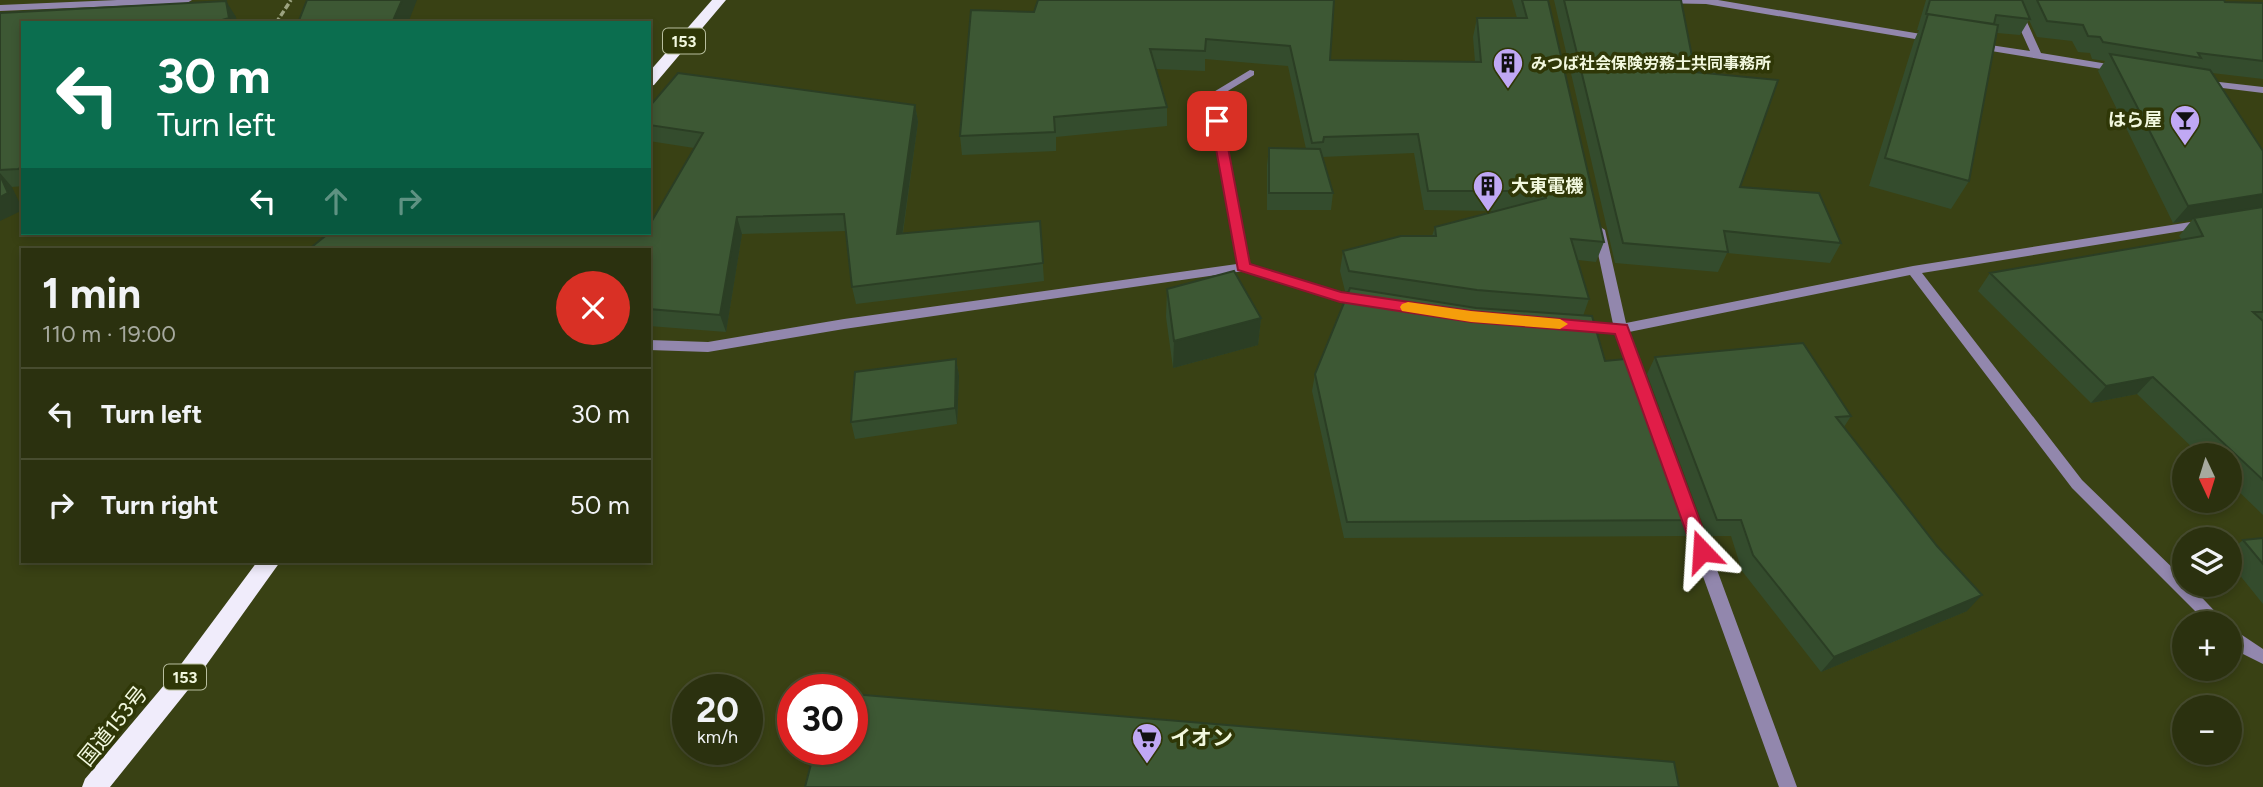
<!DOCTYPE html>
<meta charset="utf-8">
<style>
:root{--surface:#2b310f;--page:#373d1d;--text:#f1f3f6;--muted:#a6a99e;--line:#474c2f}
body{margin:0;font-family:Figtree,"Noto Sans JP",sans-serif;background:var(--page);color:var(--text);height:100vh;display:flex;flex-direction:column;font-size:26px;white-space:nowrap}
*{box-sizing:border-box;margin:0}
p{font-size:23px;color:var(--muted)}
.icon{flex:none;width:38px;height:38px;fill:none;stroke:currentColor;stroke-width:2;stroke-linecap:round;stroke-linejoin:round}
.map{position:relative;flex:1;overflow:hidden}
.drawer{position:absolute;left:21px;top:248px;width:630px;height:315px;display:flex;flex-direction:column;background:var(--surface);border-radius:0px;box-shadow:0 4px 10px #0003,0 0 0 2px var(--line)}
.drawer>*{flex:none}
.guide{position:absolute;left:21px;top:21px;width:630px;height:214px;border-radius:0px;box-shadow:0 4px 10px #0003,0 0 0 2px var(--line);background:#0b6e4f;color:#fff;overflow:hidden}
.needle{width:46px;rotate:176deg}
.buttons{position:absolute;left:2172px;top:443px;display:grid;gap:14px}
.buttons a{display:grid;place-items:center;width:70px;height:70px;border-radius:50%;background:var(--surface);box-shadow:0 4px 10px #0003,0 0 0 2px var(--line);font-size:35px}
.speed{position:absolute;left:672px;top:674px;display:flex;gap:14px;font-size:35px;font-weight:700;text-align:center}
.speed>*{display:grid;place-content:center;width:91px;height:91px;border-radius:50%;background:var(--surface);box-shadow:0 4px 10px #0003,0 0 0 2px var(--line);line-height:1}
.speed small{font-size:18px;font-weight:400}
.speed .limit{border:10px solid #d22;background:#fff;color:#111}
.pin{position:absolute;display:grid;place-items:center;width:60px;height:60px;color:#fff;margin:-30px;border-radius:14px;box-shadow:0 4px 10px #0006}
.me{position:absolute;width:77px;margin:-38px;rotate:340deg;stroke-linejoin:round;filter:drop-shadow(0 0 5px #0008)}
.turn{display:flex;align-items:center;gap:24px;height:147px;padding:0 21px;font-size:32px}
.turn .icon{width:91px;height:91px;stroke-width:2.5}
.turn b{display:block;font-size:49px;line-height:60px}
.lanes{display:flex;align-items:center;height:66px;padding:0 21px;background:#0003;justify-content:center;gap:35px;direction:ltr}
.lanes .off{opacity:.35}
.round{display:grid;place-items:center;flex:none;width:74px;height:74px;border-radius:37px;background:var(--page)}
.headline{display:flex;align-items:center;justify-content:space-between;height:119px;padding:0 21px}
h1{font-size:42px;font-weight:700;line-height:52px}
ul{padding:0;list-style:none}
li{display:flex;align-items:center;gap:21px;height:91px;padding:0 21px;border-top:2px solid var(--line)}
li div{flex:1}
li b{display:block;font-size:26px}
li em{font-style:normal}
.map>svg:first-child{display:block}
</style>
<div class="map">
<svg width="2263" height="787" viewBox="0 0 2263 787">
<rect width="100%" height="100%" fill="#394114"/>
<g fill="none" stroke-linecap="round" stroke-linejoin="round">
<path stroke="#9ca380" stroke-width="3.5" stroke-dasharray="6 2.5" stroke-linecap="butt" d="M276 23 291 0"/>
<path fill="#9287ad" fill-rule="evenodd" d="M1250 70 1254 71V75L1218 97 1250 267 1244 271 1238 267 1207 96Z"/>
<path fill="#9287ad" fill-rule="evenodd" d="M117 0H192L187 3 0 11V5Z
M1649 0H1718L1933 36 1938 39 1933 42 1706 4 1654 3Z
M2007 0H2017L2041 53 2120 66 2125 69 2120 72 1973 48V44L1977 43 2030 51Z
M2202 80 2263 87V93L2198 85V81Z
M2203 220 2209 224 2207 227 1922 273 2082 480 2184 579V584H2189L2226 623H2207L2072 488 1910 275 1629 332 1645 376 1638 381 1631 376 1616 333 1578 331 1571 326 1578 321 1613 324 1593 230 1599 226 1605 230 1626 323 1913 266Z
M1244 263 1341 293 1368 298 1370 301 1363 306 1335 300 1244 271 844 329 708 352 649 350V340L708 342 844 319Z
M1687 504 1692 506 1695 510 1797 787H1779L1679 510 1682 506Z
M2230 627 2263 649V664L2235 650 2230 644Z"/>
<path fill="#f0ecfb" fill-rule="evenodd" d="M712 0H726L654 85 649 86V72Z
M257 562H280L192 685 110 787H82L85 779 176 671Z"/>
</g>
<path fill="#344c2d" d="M1334 0 1330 60 1475 62 1473 37 1477 18H1517L1512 0H1548L1604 242 1596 262 1578 260 1589 299 1583 316 1605 361 1696 520 1686 536 1344 538 1312 391 1315 374 1349 291H1345L1340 271 1343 251 1432 236 1435 227 1496 211 1424 210 1414 153 1322 157 1333 193 1331 210H1267V165L1269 148 1306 149 1288 66 1205 59V71L1156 69 1167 107V126L1056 137V151L962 155 960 136 1034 12Z
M1554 0H1681L1695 72 1740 187 1841 243 1830 263 1727 253 1718 272 1615 263Z
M1926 0H2224L2225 2 2263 3V79L2212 73 2263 151V515L2230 483V455H2200L2137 394 2091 403 1978 291 1990 273 2182 240 2179 236 2192 220 2173 223 2098 71 2105 61 2092 59 2090 53 2078 52 2072 41 2037 37 2029 20 2020 35 1997 33 1969 181 1951 209 1869 186 1914 41 1919 30H1917Z
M0 13 236 17 23 23V186L12 187 0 221Z
M915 105 918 122 903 233 1040 221 1044 281 856 304 852 287 846 231 742 234 726 332 649 326V233L694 148 649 141V107Z
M1167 289 1261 318 1258 345 1173 368 1166 317Z
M1655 357 1851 416 1844 427 1967 611 1821 672 1742 571 1731 536H1707L1647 374Z
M956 359 959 376 957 424 855 439 851 422Z
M2263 538V604L2230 563V551L2243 540Z"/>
<path fill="#2b3e24" d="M402 0H417L408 23H392Z
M226 1 236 17 237 23H212Z
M915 105 918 122 900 251 897 234Z
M23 167V175L18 169Z
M0 173 12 187 23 210 0 221Z
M2263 194V209L2194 218 2192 220 2173 223 2188 206Z
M737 217 742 234 726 332 720 315Z
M488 233H510L496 250Z
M1261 318 1258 345 1173 368 1174 341Z
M956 359 959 376 957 424 955 408Z
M2153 377 2137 394 2091 403 2106 386Z
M1982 595 1967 611 1821 672 1834 657Z"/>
<path fill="#3d5834" stroke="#2b3e24" stroke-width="2" d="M307 0H402L392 23H298Z
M1038 0H1334L1330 60 1481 62 1477 18H1527L1522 0H1548L1604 242 1571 239 1589 299 1477 290 1349 271 1343 251 1401 236H1436L1435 227 1546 198 1545 191H1428L1418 134 1324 137 1323 142 1312 143 1290 46 1206 39 1205 51 1150 49 1167 107 1054 117 1055 132 960 136 971 10 1034 12Z
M1564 0H1681L1695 72 1778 80 1740 187 1819 193 1841 243 1724 231 1728 252 1623 243Z
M1930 0H2022L2030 19 1996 15 1994 24 1926 14Z
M2037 0H2224L2225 2 2263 3V61L2198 53 2201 58 2103 42 2100 37 2088 36 2083 25 2047 21Z
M226 1 229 18 212 23H23V167L18 169 0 170V13Z
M1928 14 1998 25 1969 181 1885 158Z
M2110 54 2210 70 2263 151V194L2188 206Z
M678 73 915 105 897 234 1040 221 1043 263 852 287 844 214 737 217 720 315 649 309V250H308L329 233H488L490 235H507L510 233H649V226L703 133 649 125V107Z
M1269 148 1320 149 1333 193H1269Z
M0 175 8 193 0 197Z
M2263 207V312H2253L2263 321V480L2153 377 2106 386 1990 273 2203 236 2194 218Z
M1234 271 1261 318 1174 341 1167 289Z
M1350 288 1476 308 1592 316 1605 361 1636 358 1696 520 1347 522 1315 374Z
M1803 343 1851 416 1836 417 1937 546 1982 595 1834 657 1753 555 1741 520H1717L1655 357Z
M956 359 955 408 851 422 855 372Z
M2263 538V564L2243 540Z
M852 694 1674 762 1679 787H805L815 749H852Z"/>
<path fill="#e11d48" stroke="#92132f" stroke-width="2" d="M1217 117 1223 121 1250 264 1341 292 1471 311 1627 325 1711 551 1708 556 1702 558 1696 556 1693 551 1615 334 1471 322 1340 302 1238 270 1211 121Z"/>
<path fill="#f59e0b" d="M1408 302 1471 311 1560 319 1568 324 1560 329 1471 322 1402 311 1400 307 1402 304Z"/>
<defs>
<g id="building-pin" transform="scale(1.575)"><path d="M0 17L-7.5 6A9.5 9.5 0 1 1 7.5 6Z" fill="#c0a8f4" stroke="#2f3707"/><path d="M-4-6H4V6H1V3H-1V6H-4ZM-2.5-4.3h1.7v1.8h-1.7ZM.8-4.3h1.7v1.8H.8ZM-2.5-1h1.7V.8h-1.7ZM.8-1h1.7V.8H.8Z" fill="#111"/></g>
<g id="bar-pin" transform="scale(1.575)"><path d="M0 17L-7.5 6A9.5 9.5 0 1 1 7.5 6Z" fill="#c0a8f4" stroke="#2f3707"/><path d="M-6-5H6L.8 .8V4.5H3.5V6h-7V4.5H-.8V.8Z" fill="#111"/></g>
<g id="supermarket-pin" transform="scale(1.575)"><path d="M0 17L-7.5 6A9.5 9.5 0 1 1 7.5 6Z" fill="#c0a8f4" stroke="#2f3707"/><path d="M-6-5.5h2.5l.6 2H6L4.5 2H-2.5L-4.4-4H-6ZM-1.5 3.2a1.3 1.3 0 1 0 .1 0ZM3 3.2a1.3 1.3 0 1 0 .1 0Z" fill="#111"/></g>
</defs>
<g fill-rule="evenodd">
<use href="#building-pin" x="1508" y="63"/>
<use href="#bar-pin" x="2185" y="120"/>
<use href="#building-pin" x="1488" y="186"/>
<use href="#supermarket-pin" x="1147" y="738"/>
</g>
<g text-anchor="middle" stroke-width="7" stroke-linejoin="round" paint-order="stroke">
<g fill="#2f3707" stroke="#b8be9e" stroke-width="2">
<rect x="663" y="28.5" width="42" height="25" rx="5"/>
<rect x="164" y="664.5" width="42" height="25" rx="5"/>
</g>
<g font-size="16" font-weight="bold" fill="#f2f8df">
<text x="684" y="47">153</text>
<text x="185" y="683">153</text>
</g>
<g font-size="16" font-weight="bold" fill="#f2f8df" stroke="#2f3707" text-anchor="start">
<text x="1531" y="69">みつば社会保険労務士共同事務所</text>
</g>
<g font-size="18" font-weight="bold" fill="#f2f8df" stroke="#2f3707" text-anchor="end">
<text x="2162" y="126">はら屋</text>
<text x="1511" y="192" text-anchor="start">大東電機</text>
</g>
<g font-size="21" fill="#f2f8df" stroke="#2f3707">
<text transform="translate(113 726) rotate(-51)" y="7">国道153号</text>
</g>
<g font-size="21" font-weight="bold" fill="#f2f8df" stroke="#2f3707" text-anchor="start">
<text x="1170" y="745">イオン</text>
</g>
</g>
</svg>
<div class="buttons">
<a><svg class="needle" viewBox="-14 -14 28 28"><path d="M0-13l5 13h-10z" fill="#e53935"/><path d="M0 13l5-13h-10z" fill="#a6a99e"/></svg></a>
<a><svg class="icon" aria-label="layers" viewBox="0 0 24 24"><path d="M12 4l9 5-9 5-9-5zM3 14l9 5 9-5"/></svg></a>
<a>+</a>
<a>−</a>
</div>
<div class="speed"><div>20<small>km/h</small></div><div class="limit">30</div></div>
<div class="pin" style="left:1217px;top:121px;background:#d93025"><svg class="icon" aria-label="arrive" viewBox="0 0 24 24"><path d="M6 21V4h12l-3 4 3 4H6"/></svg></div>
<svg class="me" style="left:1702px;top:551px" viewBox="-20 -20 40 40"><path d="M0-17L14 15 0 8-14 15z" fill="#e11d48" stroke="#fff" stroke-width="4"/></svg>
<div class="guide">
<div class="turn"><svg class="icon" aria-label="left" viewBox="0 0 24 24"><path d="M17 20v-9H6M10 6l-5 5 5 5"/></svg><div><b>30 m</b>Turn left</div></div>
<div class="lanes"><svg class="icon" aria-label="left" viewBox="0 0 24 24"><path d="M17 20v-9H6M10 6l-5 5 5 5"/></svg><svg class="icon off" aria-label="ahead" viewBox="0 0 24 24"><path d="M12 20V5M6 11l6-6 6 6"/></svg><svg class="icon off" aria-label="right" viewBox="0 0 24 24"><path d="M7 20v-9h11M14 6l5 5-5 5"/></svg></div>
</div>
<section class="drawer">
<div class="headline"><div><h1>1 min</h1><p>110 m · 19:00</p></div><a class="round" style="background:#d93025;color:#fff"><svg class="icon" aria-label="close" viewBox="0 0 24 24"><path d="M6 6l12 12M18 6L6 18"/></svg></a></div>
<ul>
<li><svg class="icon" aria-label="left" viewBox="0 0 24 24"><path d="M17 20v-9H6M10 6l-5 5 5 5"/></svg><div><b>Turn left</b></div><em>30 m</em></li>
<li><svg class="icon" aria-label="right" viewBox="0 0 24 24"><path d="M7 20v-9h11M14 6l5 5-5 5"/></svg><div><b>Turn right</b></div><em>50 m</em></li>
</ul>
</section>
</div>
